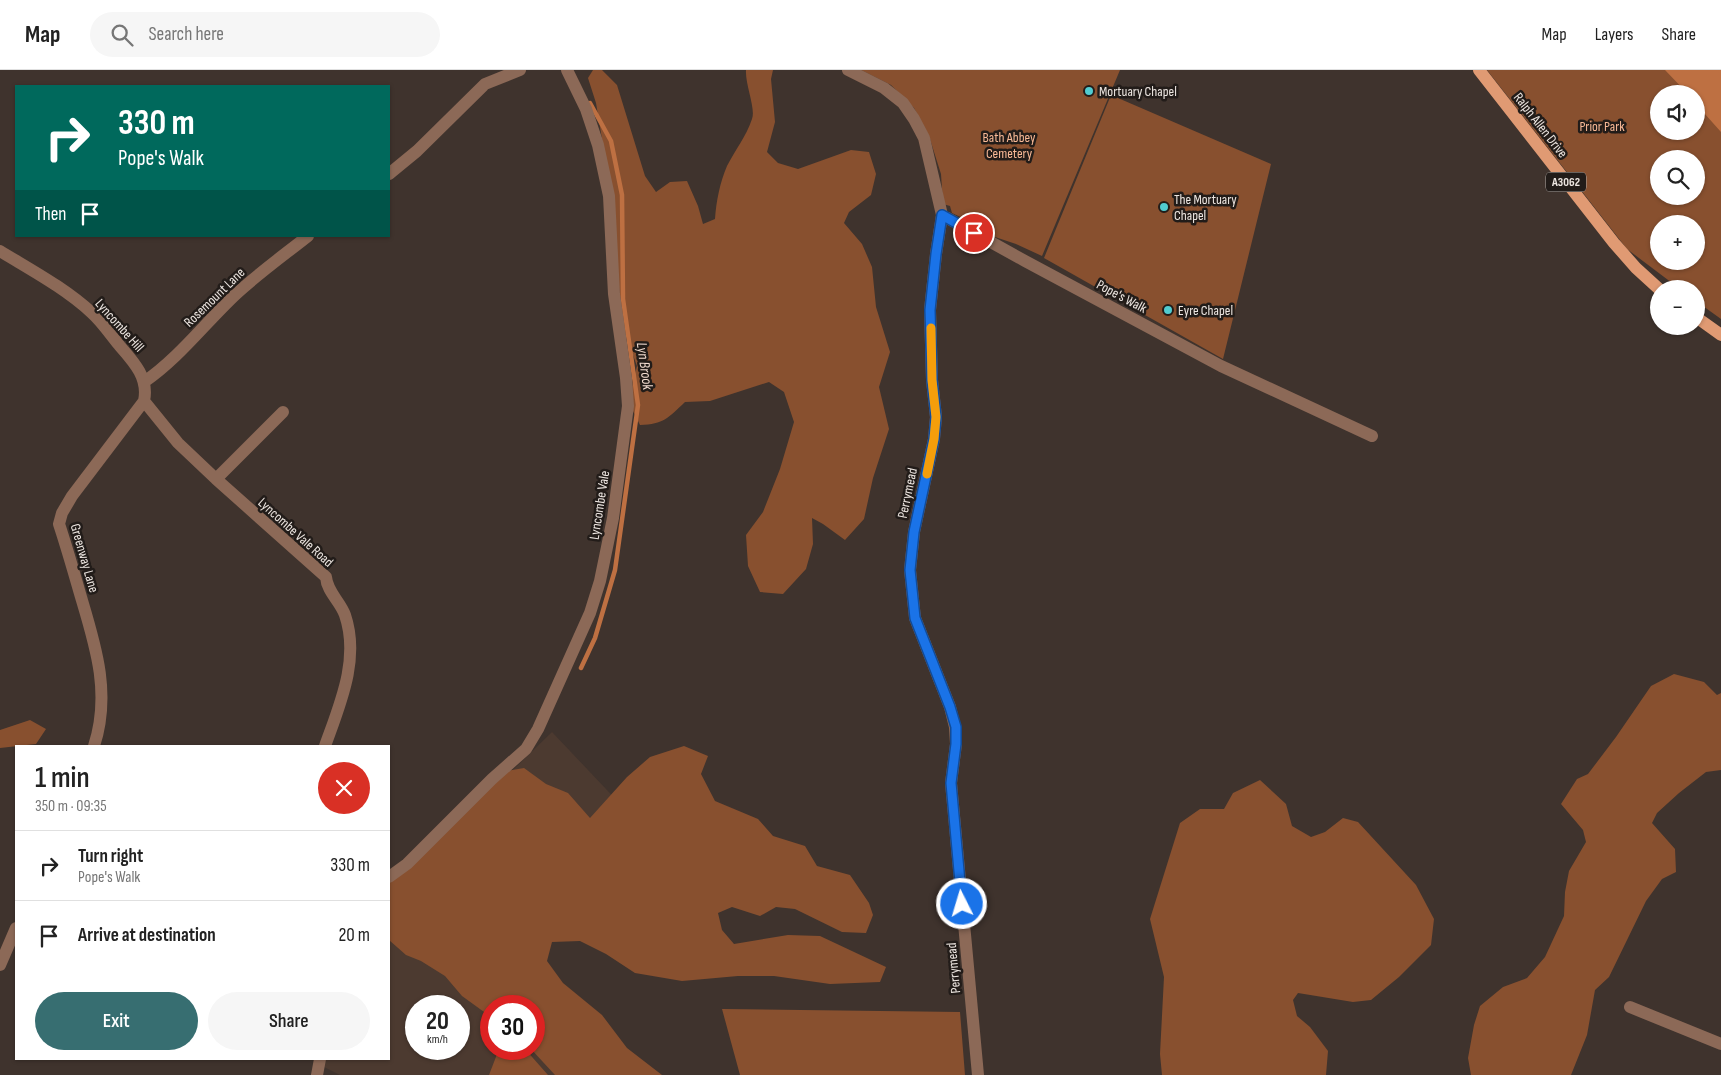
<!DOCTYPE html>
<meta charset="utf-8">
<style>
:root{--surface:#fff;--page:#f6f6f6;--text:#222;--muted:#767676;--line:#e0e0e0;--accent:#376e71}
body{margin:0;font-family:"Sofia Sans Condensed",sans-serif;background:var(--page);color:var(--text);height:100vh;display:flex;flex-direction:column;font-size:19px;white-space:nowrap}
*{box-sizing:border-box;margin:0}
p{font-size:16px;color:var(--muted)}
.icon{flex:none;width:28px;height:28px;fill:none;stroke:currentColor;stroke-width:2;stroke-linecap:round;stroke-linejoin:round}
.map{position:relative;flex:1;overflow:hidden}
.details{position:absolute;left:15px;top:675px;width:375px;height:315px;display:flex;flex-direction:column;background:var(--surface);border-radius:0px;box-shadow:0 1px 4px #0004}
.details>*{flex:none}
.banner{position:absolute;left:15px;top:15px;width:375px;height:152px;border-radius:0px;box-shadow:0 1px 4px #0004;background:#00695c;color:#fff;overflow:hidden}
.fabs{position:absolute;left:1650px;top:15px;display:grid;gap:10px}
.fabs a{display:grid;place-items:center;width:55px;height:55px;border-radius:50%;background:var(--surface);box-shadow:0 1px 4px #0004;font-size:25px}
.speed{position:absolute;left:405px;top:925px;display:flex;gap:10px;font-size:25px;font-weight:700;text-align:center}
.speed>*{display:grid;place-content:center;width:65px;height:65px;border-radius:50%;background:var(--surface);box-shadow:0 1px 4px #0004;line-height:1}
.speed small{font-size:12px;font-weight:400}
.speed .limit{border:8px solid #d22;background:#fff;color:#111}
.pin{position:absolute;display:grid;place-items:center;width:42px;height:42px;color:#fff;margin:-21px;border:2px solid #fff;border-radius:50%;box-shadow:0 1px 5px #0007}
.me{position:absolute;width:55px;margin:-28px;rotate:355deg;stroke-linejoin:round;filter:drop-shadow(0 0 4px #0008)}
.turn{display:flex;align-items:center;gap:18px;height:105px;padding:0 20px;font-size:22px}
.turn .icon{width:65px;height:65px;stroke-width:2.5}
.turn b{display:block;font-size:35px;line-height:42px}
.then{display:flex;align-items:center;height:48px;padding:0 20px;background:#0003;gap:10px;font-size:19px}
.round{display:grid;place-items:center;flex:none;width:52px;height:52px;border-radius:26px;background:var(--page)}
.head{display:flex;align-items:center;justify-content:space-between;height:85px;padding:0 20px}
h1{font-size:30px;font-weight:600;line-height:38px}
.action{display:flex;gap:10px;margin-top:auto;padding:10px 20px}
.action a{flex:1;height:58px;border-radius:30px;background:var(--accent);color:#fff;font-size:20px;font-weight:600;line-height:58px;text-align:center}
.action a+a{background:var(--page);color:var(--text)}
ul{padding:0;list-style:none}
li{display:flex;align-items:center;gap:15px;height:70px;padding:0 20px;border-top:1px solid var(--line)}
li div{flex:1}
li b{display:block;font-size:19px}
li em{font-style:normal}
header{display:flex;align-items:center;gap:30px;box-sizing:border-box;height:70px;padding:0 25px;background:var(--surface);border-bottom:1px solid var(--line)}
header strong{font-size:24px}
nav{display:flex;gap:28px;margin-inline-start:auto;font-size:18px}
.search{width:350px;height:45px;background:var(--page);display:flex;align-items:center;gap:12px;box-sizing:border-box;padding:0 18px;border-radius:28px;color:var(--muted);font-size:19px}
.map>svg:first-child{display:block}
</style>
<header>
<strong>Map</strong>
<div class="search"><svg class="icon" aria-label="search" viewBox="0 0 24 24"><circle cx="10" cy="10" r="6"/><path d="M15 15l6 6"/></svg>Search here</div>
<nav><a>Map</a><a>Layers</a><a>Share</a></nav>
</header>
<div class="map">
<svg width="1721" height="1005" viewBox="0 0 1721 1005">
<rect width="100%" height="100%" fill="#3f332d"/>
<path fill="#4c3a30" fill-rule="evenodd" d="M552 662 624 738 512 863 608 1005H340L324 997V989H389V813L409 801ZM416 936H459V979H416ZM491 936H534V979H491Z"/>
<path fill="#88502f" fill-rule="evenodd" d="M593 0H602L617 15 645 106 656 122 670 112 687 111 698 136 703 154 715 149C716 132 720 112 727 96 735 80 746 67 752 49 756 39 745 14 746 0H773L771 9 775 52 767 82 778 93 798 99 851 80 869 82 876 104 871 125 849 142 844 153 862 174 872 197 876 237 890 282 879 317 889 359 873 408 864 449 845 470 823 454 812 448 813 474 806 499 783 524 760 522 748 496 746 465 763 442 780 399 794 352 784 322 769 312 710 331 685 332C668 348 664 354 640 355L632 339V316L637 296 624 261 602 69 596 33 588 8Z
M861 0H1120L1042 186 1016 174 983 163 971 152 952 143 950 136 943 134 941 104 929 66 914 38 891 15Z
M1487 0H1721V249L1696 231V219H1680L1627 179ZM1659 24H1696V61H1659ZM1659 89H1696V126H1659ZM1659 154H1696V191H1659Z
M1111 25 1271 94 1223 289 1044 188Z
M1674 604 1704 612 1717 625 1721 623V700L1706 702 1679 723 1657 743 1652 753 1675 779 1676 802 1662 809 1646 831 1609 907 1595 920 1587 965 1571 1005H1471L1468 988 1474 955 1480 936 1503 917 1527 908 1545 887 1564 846 1565 822 1569 801 1586 772 1583 760 1561 734 1577 709 1588 704 1616 667 1651 616Z
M30 650 46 659 36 674 0 678V660Z
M684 676 708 686 701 704 715 731 758 749 773 766 805 776 817 796 850 805 869 833 873 845 866 863 842 862 795 839 776 837 760 846 732 837 718 843 722 860 734 874 788 865 820 866 886 897 880 912 830 914 774 906H738L682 911 635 903 606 884 580 871 552 872 547 891 563 913 602 945 627 978 662 1005H555L531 979H534V936H491V947L462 926 445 906 421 891 406 885 389 870V812L506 701 524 698 546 714 568 723 590 748 627 707 650 687Z
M1260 710 1286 734 1292 756 1311 767 1325 762 1343 748 1358 752 1416 815 1434 849 1431 875 1399 907 1371 930 1353 932 1298 923 1293 930 1297 946 1310 957 1328 981 1326 1005H1162L1160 984 1164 907 1150 849 1180 753 1200 739H1224L1233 723Z
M722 939 960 942 965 1005H740Z
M499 979H525L548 1005H489Z"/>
<path fill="#be7042" d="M1665 0H1721V62L1696 34V24H1688Z"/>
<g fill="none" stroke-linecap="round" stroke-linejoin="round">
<path stroke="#be7042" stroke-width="4.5" d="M581 598 595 568 615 500 638 335 623 229 622 125 611 71 590 33"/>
<path stroke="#8c6957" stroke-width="12" d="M848 0 884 18 903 33 914 49 924 68 942 145 936 184 930 240 932 310 936 347 934 369 914 462 910 500 915 548 950 637 955 657 956 674 951 713 978 1005
M389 104 417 81 485 14 520 0
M942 145 1025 191 1221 296 1372 366
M0 181C31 200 65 218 92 243 102 252 110 264 119 275 134 292 149 308 144 331L72 426 62 443 59 454C67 478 74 503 81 527 96 577 111 624 94 676
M144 312C179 288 205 253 236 224 259 203 284 185 308 166
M144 331 178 373 216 409 326 507C327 522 340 531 345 545 360 589 340 634 325 676
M216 409 283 342
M389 807 407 794 492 709 526 679 538 659 590 543 600 511 613 448 628 336 626 308 614 224 609 126 598 75 586 39 567 0
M0 895 16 858
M1630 937 1721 974
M317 1005 320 989"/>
<path stroke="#e09a73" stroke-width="12" d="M1479 0 1614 173 1636 198 1659 219
M1696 247 1721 265"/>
</g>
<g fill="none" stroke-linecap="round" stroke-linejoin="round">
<g stroke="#114b97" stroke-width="12">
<path id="route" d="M962 834 951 713 956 674V657L950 637 915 548 910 500 914 462 934 369 936 347 932 310 930 240 936 184 942 145 974 163"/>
</g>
<use href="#route" stroke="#1a73e8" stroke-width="9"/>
<path stroke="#f59e0b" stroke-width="9" d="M927 404 934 369 936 347 932 310 931 258"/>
</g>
<g fill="#51ccd1" stroke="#221c19" stroke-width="2">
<circle cx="1089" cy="21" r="5"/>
<circle cx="1164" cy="137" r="5"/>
<circle cx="1168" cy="240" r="5"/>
</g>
<g text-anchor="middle" stroke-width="5" stroke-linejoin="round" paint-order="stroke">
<rect fill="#221c19" stroke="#b1aaa6" stroke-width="1" x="1546" y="102.5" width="40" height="19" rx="4"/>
<g font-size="12" font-weight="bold" fill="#eee7e2">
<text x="1566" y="116">A3062</text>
</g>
<g font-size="14" fill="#eee7e2" stroke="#221c19" text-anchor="start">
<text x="1099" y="26">Mortuary Chapel</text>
<text x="1174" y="134">The Mortuary<tspan x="1174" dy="16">Chapel</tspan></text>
<text x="1178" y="245">Eyre Chapel</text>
</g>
<g font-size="14" fill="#eee7e2" stroke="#221c19">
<text transform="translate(1541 55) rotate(52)" y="5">Ralph Allen Drive</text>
<text transform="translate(1122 226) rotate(28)" y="5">Pope's Walk</text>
<text transform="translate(214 227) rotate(-44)" y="5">Rosemount Lane</text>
<text transform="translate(120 255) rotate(48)" y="5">Lyncombe Hill</text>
<text transform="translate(907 423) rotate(-78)" y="5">Perrymead</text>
<text transform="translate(599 435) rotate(-81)" y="5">Lyncombe Vale</text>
<text transform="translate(296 462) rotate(42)" y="5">Lyncombe Vale Road</text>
<text transform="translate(85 488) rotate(74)" y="5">Greenway Lane</text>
<text transform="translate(953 898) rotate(-95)" y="5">Perrymead</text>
</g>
<g font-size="14" fill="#faba97" stroke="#221c19">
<text x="1602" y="61">Prior Park</text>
<text x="1009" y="72">Bath Abbey<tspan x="1009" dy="16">Cemetery</tspan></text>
</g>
<g font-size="15" font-style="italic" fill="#f1dbcf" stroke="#221c19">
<text transform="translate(645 296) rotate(82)" y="5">Lyn Brook</text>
</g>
</g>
</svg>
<div class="fabs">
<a><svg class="icon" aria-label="sound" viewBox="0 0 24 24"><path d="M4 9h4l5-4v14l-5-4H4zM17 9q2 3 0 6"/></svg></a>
<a><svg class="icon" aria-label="search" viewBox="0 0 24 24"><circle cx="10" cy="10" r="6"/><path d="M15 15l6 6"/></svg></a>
<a>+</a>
<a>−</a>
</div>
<div class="speed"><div>20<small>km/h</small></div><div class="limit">30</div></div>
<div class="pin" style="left:974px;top:163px;background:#d93025"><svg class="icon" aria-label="arrive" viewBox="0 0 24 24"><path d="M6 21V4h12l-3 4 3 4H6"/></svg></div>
<svg class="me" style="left:962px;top:834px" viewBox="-20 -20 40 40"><circle r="17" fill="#1a73e8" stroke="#fff" stroke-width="3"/><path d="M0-11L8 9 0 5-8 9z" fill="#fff"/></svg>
<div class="banner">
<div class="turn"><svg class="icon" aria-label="right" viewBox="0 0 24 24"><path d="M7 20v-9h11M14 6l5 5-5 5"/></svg><div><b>330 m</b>Pope's Walk</div></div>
<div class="then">Then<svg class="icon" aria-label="arrive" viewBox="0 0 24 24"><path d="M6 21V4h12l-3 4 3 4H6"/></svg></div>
</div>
<section class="details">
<div class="head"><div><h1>1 min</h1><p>350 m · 09:35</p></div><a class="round" style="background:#d93025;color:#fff"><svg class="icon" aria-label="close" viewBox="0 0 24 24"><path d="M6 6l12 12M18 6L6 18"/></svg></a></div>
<ul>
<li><svg class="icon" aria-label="right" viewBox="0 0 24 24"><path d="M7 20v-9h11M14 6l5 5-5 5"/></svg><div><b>Turn right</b><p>Pope's Walk</p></div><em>330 m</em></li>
<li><svg class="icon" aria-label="arrive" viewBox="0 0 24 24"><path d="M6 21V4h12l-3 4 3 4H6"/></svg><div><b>Arrive at destination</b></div><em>20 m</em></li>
</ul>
<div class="action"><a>Exit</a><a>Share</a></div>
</section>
</div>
